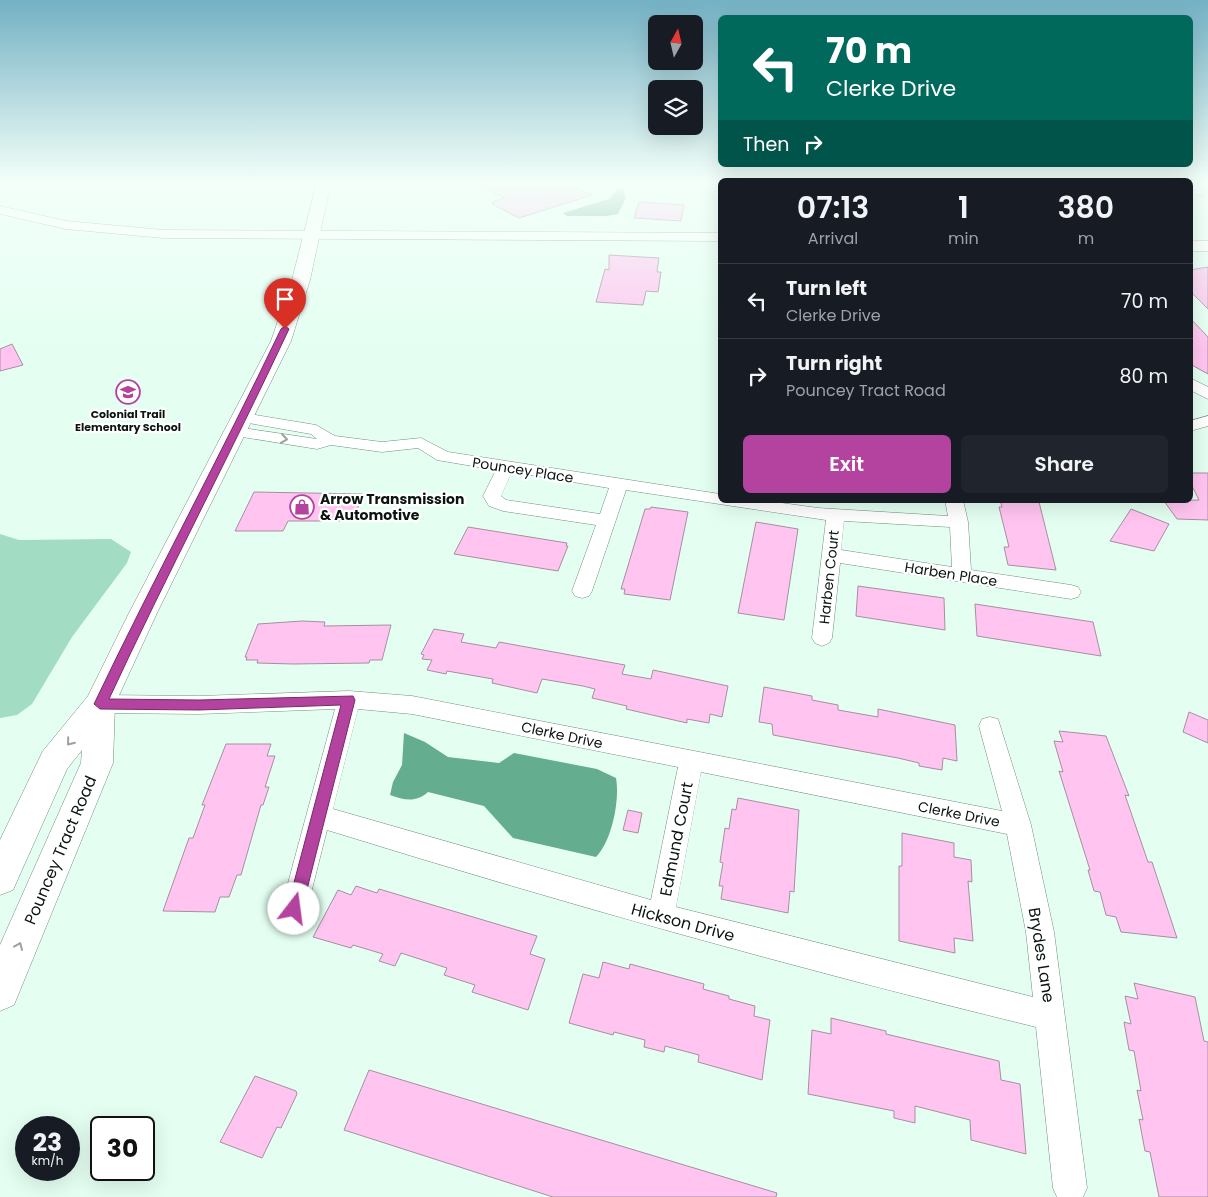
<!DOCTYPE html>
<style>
:root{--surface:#171b24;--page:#20242c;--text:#f1f3f6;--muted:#9ea1a6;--line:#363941;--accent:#b4439f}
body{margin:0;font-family:Poppins,sans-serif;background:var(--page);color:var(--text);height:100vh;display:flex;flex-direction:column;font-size:19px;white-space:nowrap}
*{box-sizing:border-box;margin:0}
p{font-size:16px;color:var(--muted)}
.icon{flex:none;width:28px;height:28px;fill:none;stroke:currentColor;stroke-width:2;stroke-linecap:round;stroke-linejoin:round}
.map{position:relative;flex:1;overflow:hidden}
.drawer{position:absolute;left:718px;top:178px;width:475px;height:325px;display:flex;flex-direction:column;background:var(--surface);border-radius:8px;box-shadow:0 5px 20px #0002}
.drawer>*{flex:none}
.hud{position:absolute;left:718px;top:15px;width:475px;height:152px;border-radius:8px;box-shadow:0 5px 20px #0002;background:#00695c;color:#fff;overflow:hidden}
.needle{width:32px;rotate:8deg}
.fabs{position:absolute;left:648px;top:15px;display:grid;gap:10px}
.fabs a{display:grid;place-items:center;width:55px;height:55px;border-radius:8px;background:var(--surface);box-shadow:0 5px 20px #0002;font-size:25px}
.speed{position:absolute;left:15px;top:1116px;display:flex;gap:10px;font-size:25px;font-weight:700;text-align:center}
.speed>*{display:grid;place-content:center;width:65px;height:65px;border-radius:50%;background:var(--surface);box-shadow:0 5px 20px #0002;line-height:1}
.speed small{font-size:12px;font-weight:400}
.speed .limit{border:2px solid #111;border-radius:8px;background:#fff;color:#111}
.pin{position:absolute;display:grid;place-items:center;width:42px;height:42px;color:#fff;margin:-51px -21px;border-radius:50% 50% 50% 0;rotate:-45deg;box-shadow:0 0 5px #0007}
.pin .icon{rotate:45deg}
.me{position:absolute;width:55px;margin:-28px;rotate:15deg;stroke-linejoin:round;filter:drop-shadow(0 0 4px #0008)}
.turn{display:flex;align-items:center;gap:18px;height:105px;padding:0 25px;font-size:22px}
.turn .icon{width:65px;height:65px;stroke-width:2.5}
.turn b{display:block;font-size:35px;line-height:42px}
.then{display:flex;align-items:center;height:48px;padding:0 25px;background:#0003;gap:10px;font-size:19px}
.eta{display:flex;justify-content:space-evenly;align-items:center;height:85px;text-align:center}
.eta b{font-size:30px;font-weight:600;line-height:35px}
.button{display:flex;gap:10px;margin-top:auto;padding:10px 25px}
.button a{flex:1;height:58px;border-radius:8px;background:var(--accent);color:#fff;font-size:20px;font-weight:600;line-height:58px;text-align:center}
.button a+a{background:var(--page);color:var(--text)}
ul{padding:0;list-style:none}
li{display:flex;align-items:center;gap:15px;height:75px;padding:0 25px;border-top:1px solid var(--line)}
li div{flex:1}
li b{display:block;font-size:19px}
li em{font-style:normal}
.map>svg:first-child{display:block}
</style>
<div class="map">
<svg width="1208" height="1197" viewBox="0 0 1208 1197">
<rect width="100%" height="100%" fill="#e4fff2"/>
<path fill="#a2ddc3" d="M0 534 19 540 111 539 131 552 127 563 72 637 32 704 17 715 0 718Z"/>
<path fill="#65ad8f" d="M625 188 623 193 626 198 618 214 607 216H567L563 213 609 199 618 189Z
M404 733 425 742 448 757 499 763 514 753 597 769 616 778C620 800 612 841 596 857L513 838 484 806 428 792C416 803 404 800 390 795L393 782 402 765Z"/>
<path fill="#ffc5f0" stroke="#a58f9f" d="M473 182H565L592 195 519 218 492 204 494 203 492 202 505 198Z
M639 202 684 205 681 221 634 218Z
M609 255 659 258 657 272H661L658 292 646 291 643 305 596 302 605 269 609 270Z
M1208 267V309L1190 291V270Z
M1190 318 1208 337V374L1190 364Z
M12 344 23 365 0 371V349Z
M1190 473H1208V520L1177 519 1164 501 1199 500 1190 482Z
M254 492 363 494 353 521H288L283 531H235Z
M1000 500 1039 502 1056 570 1008 565 1004 547H1009L999 507H1002Z
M651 507 688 512 670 600 624 594 625 589H621L645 509H650Z
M1131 509 1169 524 1154 551 1110 541Z
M756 522 798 529 784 620 738 613Z
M468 527 567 543 566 546H568L558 571 454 554Z
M858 586 944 598 945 630 856 616Z
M975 604 1093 622 1101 656 977 636Z
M302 621 325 622 324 626 391 625 382 660H370L369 663 293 664 257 663 258 660H246L247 657H245L258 624Z
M434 629 464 634 461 642 496 648 499 642 625 665 622 674 651 679 653 670 728 686 722 717 710 714 709 723 687 719V723L626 709 627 706 592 698 595 689 583 686 542 679 537 693 492 683 493 679 447 671 446 674 427 670 432 660 422 659 424 655 421 654Z
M764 687 812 696V700L838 705V710L878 717V709L955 725 957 761 943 758 942 770 919 766V763L898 758 773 735 772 724 759 722Z
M1189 712 1208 720V743L1183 732Z
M1059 731 1106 736 1129 796 1125 795 1148 862H1152L1177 938 1121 932 1116 917 1106 915 1100 892 1094 891 1088 870H1090L1059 771 1063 772 1054 741 1063 742Z
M226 744H271L267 756H275L265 787H269L263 805H261L241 875H237L229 897H220L215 912 163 911 189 838H193L205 805H202Z
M738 798 799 810 794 892 790 891 788 913 721 899 723 886H719L723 863 720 862 725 828 729 829 732 809 736 810Z
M628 810 642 813 638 833 623 830Z
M902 833 954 843V857L971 860 972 882 968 881 973 941 954 938 955 953 899 941V866H902Z
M356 886 377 893 379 889 537 936 530 954 545 959 528 1010 472 992 475 985 444 975 447 968 401 953 395 966 379 961 383 954 353 945 351 948 313 937 338 890 351 895Z
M603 962 629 969 630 964 704 984 703 989 729 996V999L755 1006 754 1016 770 1020 762 1080 698 1062 699 1055 665 1046 664 1052 644 1047 645 1040 614 1032 613 1035 569 1023 583 974 599 978Z
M1134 983 1195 997 1204 1041 1208 1042V1197H1159L1150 1152 1145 1151 1139 1119 1143 1120 1137 1090 1141 1091 1134 1051 1129 1050 1124 1022 1131 1024 1125 996 1138 999Z
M831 1018 886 1031V1034L999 1061 1001 1080 1020 1084 1026 1154 971 1140 970 1120 915 1106V1123L894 1118V1111L808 1094 812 1030 831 1034Z
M369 1070 777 1193 776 1197H553L344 1130Z
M255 1076 296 1091 297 1094 281 1128 277 1127 262 1158 220 1142Z"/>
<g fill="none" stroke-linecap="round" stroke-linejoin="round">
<g stroke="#748d81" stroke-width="1">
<path id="minor" d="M1190 182H1198L1205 193 1204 195H1196Z
M1190 378 1208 387V399L1190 390Z
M243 413 316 425 335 436 382 442 421 438 448 452 720 494V500H760L818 508 948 516 945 500H963L968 522 971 570 1071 585 1078 587 1081 592 1078 597 1071 599 840 563 832 638 829 643 822 646 815 643 812 638 826 520 626 490 592 591 589 596 582 598 575 596 572 591 596 525 503 511 489 506 483 496 496 470 437 460 418 448 382 452 331 445 317 449 230 435 228 432 230 429 236 427 317 439 311 434 237 421 235 418ZM512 472 609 488 600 514 506 500 501 496ZM844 521 950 527 952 567 841 550Z
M1208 416V426L1190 431V421Z
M349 691 412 696 1002 811 979 726 982 719 990 717 998 719 1031 825 1054 932 1087 1188 1083 1197H1057L1053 1188 1036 1027C798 969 562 903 327 830L307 909 304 918 294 922 284 918 281 909 335 709 199 714 100 713 92 710 89 704 92 698 100 695 199 696ZM358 709 412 714 678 767 651 900 333 809ZM701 772 1007 834 1026 932 1033 997 676 907Z"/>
</g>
<g stroke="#748d81" stroke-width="1">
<path id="tertiary" d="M0 206 66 221 163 230 720 233V241L163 238 66 229 0 214Z
M1190 241H1208V251H1190Z"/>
</g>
<g stroke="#748d81" stroke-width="1">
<path id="secondary" d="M317 182H331L310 280 291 341 157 613 115 704 113 763 14 1005 0 1011V945L81 763 82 750 67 769 13 890 0 895V840L38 761 43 751 88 696 129 613 271 341 292 280Z"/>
</g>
<use href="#minor" fill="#fff" fill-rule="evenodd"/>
<use href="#tertiary" fill="#fff" fill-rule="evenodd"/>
<use href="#secondary" fill="#fff" fill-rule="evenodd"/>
</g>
<defs><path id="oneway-chevron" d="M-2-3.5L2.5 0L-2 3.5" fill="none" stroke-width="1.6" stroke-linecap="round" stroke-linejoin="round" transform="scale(1.25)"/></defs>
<g stroke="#9da19f">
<use href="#oneway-chevron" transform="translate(284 439) rotate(9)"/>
<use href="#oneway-chevron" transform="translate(70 742) rotate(129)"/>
<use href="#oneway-chevron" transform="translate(19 946) rotate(-67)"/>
</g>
<linearGradient id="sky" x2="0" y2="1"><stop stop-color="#73b1c4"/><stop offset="0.52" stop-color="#f3fff9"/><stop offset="1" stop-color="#f3fff9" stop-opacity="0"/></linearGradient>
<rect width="1208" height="350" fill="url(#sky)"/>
<path fill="#b4439f" stroke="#752c67" d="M285 326 289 329C231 453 167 574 109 699L199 700 353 696 355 700 302 909 300 915 294 917 289 915 287 909 341 705 199 710 100 709 94 704C154 578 221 455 281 329Z"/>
<defs>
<g id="school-ring" transform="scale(1.25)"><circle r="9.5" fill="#fff" stroke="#b4439f" stroke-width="1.5"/><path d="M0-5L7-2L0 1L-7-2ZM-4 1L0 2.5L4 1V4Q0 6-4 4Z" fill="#b4439f"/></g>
<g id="shop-ring" transform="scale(1.25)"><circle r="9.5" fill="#fff" stroke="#b4439f" stroke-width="1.5"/><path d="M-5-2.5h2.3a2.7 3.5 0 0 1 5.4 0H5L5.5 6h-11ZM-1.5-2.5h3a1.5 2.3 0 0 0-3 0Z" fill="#b4439f"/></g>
</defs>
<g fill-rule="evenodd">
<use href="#school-ring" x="128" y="392"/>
<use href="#shop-ring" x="302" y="507"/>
</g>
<g text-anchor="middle" stroke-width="4.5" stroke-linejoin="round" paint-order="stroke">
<g font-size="11" font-weight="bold" fill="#0b1410" stroke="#fff">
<text x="128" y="418">Colonial Trail<tspan x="128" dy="13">Elementary School</tspan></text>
</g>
<g font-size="14" fill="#0b1410" stroke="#fff">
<text transform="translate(523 470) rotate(9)" y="5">Pouncey Place</text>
<text transform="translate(951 574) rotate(9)" y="5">Harben Place</text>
<text transform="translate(829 577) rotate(-84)" y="5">Harben Court</text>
<text transform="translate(562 735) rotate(12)" y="5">Clerke Drive</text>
<text transform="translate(959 814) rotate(11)" y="5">Clerke Drive</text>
</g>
<g font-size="14" font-weight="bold" fill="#0b1410" stroke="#fff" text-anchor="start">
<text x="320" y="504">Arrow Transmission<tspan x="320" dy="16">&amp; Automotive</tspan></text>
</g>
<g font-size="16" fill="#0b1410" stroke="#fff">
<text transform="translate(676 839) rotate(-79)" y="6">Edmund Court</text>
<text transform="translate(60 850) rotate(-67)" y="6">Pouncey Tract Road</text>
<text transform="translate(683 922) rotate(15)" y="6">Hickson Drive</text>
<text transform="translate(1042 955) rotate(81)" y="6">Brydes Lane</text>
</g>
</g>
</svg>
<div class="fabs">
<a><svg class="needle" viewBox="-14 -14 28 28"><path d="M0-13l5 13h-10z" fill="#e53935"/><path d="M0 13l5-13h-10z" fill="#9ea1a6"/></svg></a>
<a><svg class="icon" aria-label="layers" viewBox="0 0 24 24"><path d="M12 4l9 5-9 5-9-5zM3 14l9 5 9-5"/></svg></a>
</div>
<div class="speed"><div>23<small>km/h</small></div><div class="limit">30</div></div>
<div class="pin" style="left:285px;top:329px;background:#d93025"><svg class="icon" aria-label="arrive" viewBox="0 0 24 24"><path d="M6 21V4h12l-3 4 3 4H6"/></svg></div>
<svg class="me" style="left:294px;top:909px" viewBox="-20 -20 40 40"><circle r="19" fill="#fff"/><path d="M0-13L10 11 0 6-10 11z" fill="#b4439f"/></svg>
<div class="hud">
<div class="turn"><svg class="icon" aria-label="left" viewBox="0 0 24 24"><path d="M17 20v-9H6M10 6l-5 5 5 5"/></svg><div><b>70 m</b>Clerke Drive</div></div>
<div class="then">Then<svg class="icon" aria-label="right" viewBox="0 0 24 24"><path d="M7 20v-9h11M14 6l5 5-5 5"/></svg></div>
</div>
<section class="drawer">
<div class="eta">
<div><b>07:13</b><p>Arrival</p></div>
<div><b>1</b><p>min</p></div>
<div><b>380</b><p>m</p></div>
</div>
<ul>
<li><svg class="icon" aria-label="left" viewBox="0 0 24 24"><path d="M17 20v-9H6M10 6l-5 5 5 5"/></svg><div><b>Turn left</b><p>Clerke Drive</p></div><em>70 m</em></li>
<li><svg class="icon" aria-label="right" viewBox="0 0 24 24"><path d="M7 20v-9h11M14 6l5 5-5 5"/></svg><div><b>Turn right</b><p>Pouncey Tract Road</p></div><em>80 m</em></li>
</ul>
<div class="button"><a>Exit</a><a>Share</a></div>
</section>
</div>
